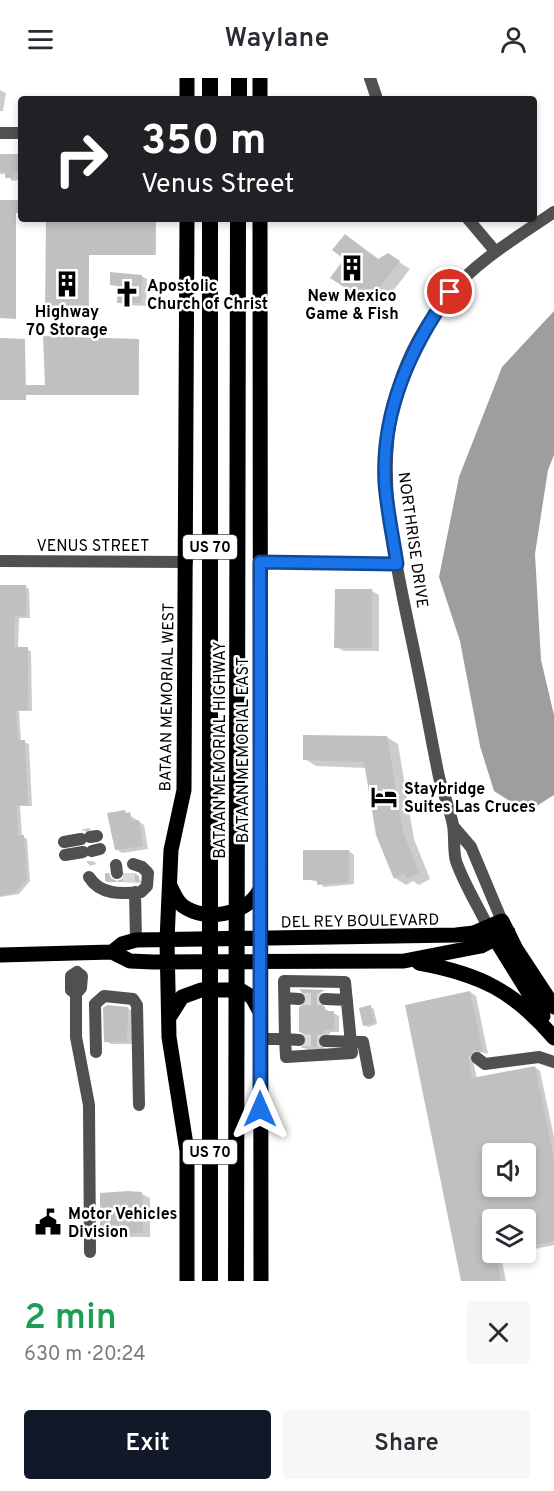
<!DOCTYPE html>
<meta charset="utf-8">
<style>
:root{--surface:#fff;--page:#f7f7f7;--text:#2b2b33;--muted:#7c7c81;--accent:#111827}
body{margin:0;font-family:Overpass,sans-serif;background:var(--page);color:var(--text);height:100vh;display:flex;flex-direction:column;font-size:22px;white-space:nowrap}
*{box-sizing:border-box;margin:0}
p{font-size:20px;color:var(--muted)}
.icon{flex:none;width:33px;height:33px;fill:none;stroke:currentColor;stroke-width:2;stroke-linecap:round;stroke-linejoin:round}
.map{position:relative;height:1203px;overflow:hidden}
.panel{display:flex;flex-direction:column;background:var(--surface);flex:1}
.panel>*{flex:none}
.guide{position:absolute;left:18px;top:18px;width:519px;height:126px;border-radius:6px;box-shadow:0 3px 9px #0003;background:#202124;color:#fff;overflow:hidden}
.tools{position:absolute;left:482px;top:1065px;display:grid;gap:12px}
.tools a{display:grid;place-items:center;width:54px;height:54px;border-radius:6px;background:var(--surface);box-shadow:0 3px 9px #0003;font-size:30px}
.pin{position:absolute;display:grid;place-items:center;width:51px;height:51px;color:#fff;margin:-26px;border:3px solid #fff;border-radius:50%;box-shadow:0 2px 6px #0007}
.me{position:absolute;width:66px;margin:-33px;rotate:0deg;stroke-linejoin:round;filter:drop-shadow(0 0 4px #0008)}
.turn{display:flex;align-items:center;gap:21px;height:126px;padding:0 24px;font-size:27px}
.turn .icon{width:78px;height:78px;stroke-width:2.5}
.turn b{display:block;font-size:42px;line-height:51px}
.round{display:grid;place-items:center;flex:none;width:63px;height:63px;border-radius:6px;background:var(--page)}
.overview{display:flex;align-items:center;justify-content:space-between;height:102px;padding:0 24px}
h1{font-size:36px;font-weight:600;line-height:45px;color:#1e9e55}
.primary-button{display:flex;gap:12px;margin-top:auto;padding:12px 24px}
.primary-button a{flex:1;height:69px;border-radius:6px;background:var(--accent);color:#fff;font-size:24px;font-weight:600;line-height:69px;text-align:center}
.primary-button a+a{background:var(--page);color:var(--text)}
header{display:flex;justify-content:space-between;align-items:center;height:78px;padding:0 24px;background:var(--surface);font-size:27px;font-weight:600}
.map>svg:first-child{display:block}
</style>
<header><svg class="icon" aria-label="menu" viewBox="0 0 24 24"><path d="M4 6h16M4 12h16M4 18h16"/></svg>Waylane<svg class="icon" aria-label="person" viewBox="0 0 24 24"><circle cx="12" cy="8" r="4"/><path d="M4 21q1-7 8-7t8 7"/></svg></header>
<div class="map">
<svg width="554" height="1203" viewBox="0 0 554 1203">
<rect width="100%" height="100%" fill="#fff"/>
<path fill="#9e9e9e" d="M554 233V377L548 392 535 476 541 582 554 637V717L527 734 494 713 480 668 460 563 439 499 459 399 502 289Z"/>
<path fill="#0003" fill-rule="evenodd" d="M0 12 6 15 3 33H0Z
M0 77H21L19 102 12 103 7 96H0Z
M21 123V135H16V240H0V124Z
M48 141H156V177L89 176V235H48Z
M345 158 380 182 388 177 410 191 386 222 379 218 373 226 362 219 346 181Z
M141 198 147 201 146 228 124 227 119 224V210L112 206Z
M0 262 25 263 26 309H46L139 262V317H26V322H0Z
M25 508 29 511 30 540H19L18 570 31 573 32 633H19L21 663 29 666 32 728H20L22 758 27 761 30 803 19 816 0 819V552Z
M372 513 379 517V573H344L336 569Z
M387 659 398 666 414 761 430 801 419 807 413 803 406 807 395 800 367 690 316 688 305 681Z
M125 734 144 747 148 771 122 775 116 771Z
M88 750 91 751 88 754 81 752Z
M349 773 354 777V806L324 809 319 804 305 801Z
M86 783H93L97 786 90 788Z
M137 798 142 805 120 804Z
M302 913 329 916 322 925 325 931 339 938V954H331L323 963 324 971 308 972 303 969 309 962 307 927 309 921Z
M470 914 476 918 488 976 481 974 473 983 477 1001 535 989 540 993 554 1059V1167L525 1173V1142H492V1174H519L501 1178 506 1203H463L407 928ZM492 1076H525V1108H492Z
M370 929 374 931 377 946 368 949 364 947Z
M128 930 133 934V966H111L106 963Z
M142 1116 150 1120V1159H109L102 1155Z"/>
<path fill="#c0c0c0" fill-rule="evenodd" d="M0 76H21V94H13V100H5V94H0Z
M0 122H21V135H16V241L0 240Z
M46 141H155V177H89L88 235H45Z
M345 156 378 181 388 175 400 183 374 216 368 212 361 220 330 200 344 181 332 172Z
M110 194 142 197 141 225H117L118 208 110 207Z
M43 258 139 261 138 317H26V322H0V260L25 261V307H45Z
M0 507H26V538H15L14 569H28V632H16L18 662H25L28 727H17L18 757H24L27 801 15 815 0 818Z
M335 511H372V570H334Z
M303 657 387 658 403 753 419 795 406 801 405 795 394 801 376 757 364 684 303 682Z
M125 732 126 735 130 734 132 743 139 742 143 768 115 772 107 735Z
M303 772H349V804L317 807V802H303Z
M105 795H109L111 800 117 803 122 801 125 795H134L139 798V804H108L105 803Z
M299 911 325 912 318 916 317 924 325 929V933H334V952H325L318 958 319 969 301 970 307 962 304 956 299 954V929L305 926 307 921Z
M470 913 483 974 474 972 468 979 472 1000 535 988 554 1081V1163L525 1169V1142H492V1174H495L501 1203H461L405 927ZM492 1076H525V1108H492Z
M107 927 128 929 127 964H104L103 930Z
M371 927 374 945 363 948 359 930Z
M128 1113 142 1114 143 1155H100V1115Z"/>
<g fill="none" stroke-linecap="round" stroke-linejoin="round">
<path stroke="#d9d9d9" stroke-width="12" stroke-dasharray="12 6" stroke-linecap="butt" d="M129 804V795
M299 921H325
M299 962 325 963"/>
<path stroke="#505050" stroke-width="12" d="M370 0 377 21
M0 55H21
M468 141 495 173
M0 483 187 484
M260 484 397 486
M453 748 471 769 502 843
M90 759 97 758
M64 764 81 761
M92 773 100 771
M65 777 83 774
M116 787 117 795
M89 799C100 817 121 816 141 814L147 808 148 795 142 789 133 786
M135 814 136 862
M488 849C478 828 464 806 456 783 453 772 455 759 453 747 450 731 443 715 439 699 432 665 426 631 419 597 392 461 350 334 450 215 479 181 518 159 554 134
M76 916 71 912V898L77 894 82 898 81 910 76 916V959L89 1027 90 1174
M285 920 299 921
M325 921 347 922
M259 961H285L284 903 345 904 352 975 286 979 285 961 299 962
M325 963 363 964 369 995
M96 974 95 926 104 918 133 921 137 927 139 1027
M477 980 485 986 539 979 554 984"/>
<path stroke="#000" stroke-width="15" d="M187 21V0
M260 21V0
M187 141 184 712 171 772 167 862 169 959 187 1073V1203
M260 141 261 1203
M170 808C174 815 176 823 183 828 205 844 246 837 259 813
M491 854 543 938
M112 874 122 866 136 862 456 857 474 855 502 843 516 871 554 929
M0 877 112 874 130 883 153 884 404 883 481 868 508 854
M419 885C480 896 514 913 554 960
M170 938 182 919 201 912H240L252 919 259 932"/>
<path stroke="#000" stroke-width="16" d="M239 0V21
M210 21V0
M210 141V1203
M236 1203 238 141"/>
</g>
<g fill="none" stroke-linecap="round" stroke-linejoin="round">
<g stroke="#114b97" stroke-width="15">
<path id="route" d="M260 1031V484L397 486C393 459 387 432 385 405 381 334 410 270 450 214"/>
</g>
<use href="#route" stroke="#1a73e8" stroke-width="10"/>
</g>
<defs>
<g id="building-bare" transform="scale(2.07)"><path d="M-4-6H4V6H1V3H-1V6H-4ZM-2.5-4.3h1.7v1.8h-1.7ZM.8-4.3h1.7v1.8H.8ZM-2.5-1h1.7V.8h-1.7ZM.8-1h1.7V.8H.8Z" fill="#000" stroke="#fff" stroke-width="2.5" paint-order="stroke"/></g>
<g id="church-bare" transform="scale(2.07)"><path d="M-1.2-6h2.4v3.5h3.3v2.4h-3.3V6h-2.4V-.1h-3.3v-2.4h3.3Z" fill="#000" stroke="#fff" stroke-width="2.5" paint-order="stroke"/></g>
<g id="hotel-bare" transform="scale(2.07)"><path d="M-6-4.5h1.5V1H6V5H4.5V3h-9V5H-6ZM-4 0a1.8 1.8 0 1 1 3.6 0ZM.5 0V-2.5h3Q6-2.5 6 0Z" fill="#000" stroke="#fff" stroke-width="2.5" paint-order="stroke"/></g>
<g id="civic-bare" transform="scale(2.07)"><path d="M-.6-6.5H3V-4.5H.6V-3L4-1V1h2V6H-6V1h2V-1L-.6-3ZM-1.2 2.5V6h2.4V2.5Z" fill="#000" stroke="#fff" stroke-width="2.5" paint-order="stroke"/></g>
</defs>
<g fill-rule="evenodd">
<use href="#building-bare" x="352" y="190"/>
<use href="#building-bare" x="67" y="206"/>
<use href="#church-bare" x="127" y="216"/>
<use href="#hotel-bare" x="384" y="719"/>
<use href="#civic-bare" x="48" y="1144"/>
</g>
<g text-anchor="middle" stroke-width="5" stroke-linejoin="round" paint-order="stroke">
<g fill="#fff" stroke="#4c4c4c" stroke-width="1.5">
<rect x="183" y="457" width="54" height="24" rx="4.5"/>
<rect x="183" y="1062" width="54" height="24" rx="4.5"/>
</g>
<g font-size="15" font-weight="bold" fill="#000">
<text x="210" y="474">US 70</text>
<text x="210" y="1079">US 70</text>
</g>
<g font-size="16" font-weight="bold" fill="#000" stroke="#fff" text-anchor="start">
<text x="147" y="213">Apostolic<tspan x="147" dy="18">Church of Christ</tspan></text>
<text x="352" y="223" text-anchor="middle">New Mexico<tspan x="352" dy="18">Game &amp; Fish</tspan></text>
<text x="67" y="239" text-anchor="middle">Highway<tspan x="67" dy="18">70 Storage</tspan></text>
<text x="404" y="716">Staybridge<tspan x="404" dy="18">Suites Las Cruces</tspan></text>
<text x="68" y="1141">Motor Vehicles<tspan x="68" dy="18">Division</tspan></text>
</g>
<g font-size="16" fill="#000" stroke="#fff">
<text transform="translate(414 462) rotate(82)" y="6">NORTHRISE DRIVE</text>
<text x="93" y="473">VENUS STREET</text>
<text transform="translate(166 619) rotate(-89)" y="6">BATAAN MEMORIAL WEST</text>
<text transform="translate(219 672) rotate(-90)" y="6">BATAAN MEMORIAL HIGHWAY</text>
<text transform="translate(242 672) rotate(-90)" y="6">BATAAN MEMORIAL EAST</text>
<text transform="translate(360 842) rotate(-1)" y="6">DEL REY BOULEVARD</text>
</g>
</g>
</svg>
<div class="tools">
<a><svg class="icon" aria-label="sound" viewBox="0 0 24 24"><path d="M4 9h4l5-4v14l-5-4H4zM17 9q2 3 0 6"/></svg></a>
<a><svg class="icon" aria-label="layers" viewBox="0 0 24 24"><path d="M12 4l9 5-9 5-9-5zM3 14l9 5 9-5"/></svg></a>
</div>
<div class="pin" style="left:450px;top:214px;background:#d93025"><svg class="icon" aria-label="arrive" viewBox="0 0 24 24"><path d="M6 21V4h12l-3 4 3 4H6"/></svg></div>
<svg class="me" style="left:260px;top:1031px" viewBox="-20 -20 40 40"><path d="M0-17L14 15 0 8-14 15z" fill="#1a73e8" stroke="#fff" stroke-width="4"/></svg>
<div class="guide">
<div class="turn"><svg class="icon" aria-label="right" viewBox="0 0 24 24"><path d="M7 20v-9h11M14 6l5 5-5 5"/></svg><div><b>350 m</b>Venus Street</div></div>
</div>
</div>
<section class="panel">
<div class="overview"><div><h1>2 min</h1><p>630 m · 20:24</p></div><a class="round"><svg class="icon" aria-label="close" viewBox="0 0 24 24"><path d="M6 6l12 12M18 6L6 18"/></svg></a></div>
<div class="primary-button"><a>Exit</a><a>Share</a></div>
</section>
